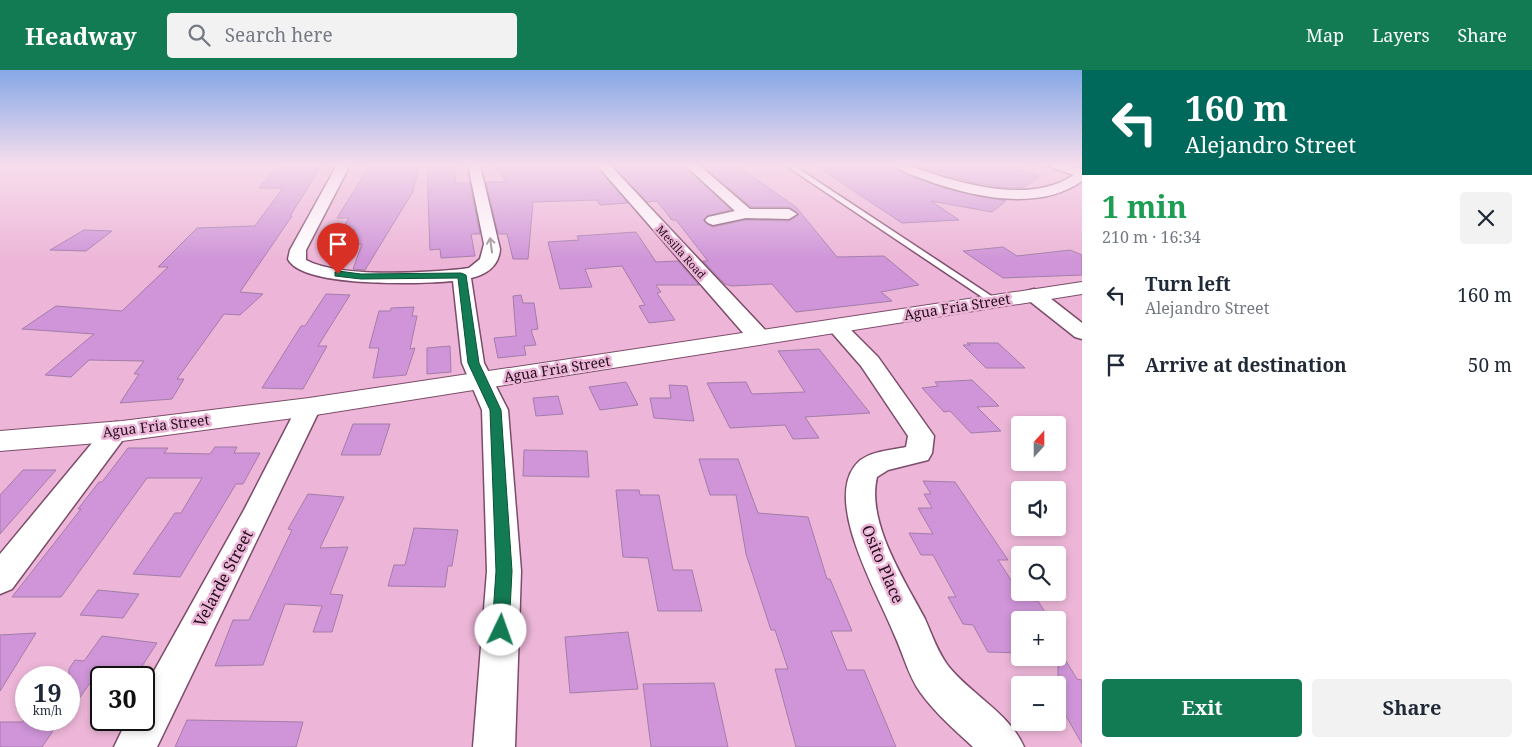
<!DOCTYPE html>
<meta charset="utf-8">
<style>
:root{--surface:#fff;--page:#f2f2f3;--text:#1f2937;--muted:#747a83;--accent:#137b54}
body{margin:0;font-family:"Noto Serif",serif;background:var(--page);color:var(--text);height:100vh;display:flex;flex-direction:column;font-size:19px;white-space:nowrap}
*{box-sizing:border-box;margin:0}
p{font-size:16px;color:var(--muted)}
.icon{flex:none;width:28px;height:28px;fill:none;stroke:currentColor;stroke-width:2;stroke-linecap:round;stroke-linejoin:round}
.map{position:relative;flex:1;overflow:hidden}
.side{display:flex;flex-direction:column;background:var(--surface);width:450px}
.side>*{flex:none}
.banner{background:#00695c;color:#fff;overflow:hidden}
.needle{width:32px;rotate:21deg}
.fabs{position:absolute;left:1011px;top:346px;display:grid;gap:10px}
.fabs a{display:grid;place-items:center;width:55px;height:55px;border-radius:5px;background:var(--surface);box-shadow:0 2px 8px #0003;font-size:25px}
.speed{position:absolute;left:15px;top:596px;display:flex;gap:10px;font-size:25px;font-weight:700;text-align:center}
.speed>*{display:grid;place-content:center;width:65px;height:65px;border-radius:50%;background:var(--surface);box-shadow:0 2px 8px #0003;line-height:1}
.speed small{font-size:12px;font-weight:400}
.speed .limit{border:2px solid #111;border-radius:8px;background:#fff;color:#111}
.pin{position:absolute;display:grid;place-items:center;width:42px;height:42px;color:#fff;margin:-51px -21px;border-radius:50% 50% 50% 0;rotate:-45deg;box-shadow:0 0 5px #0007}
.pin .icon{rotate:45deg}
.me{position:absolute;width:55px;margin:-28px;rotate:3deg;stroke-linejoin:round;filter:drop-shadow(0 0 4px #0008)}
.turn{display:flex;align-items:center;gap:18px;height:105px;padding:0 20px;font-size:22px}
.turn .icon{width:65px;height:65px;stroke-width:2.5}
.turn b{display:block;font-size:35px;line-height:42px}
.round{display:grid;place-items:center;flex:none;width:52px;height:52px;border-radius:5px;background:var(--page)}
.head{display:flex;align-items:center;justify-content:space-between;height:85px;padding:0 20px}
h1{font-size:30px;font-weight:700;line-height:38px;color:#1e9e55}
.cta{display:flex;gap:10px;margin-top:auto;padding:10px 20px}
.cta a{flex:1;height:58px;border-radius:5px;background:var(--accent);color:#fff;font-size:20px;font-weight:700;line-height:58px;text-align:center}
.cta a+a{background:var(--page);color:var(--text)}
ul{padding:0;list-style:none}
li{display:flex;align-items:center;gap:15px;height:70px;padding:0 20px}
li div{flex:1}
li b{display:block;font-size:19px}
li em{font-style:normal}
header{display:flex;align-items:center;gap:30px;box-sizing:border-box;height:70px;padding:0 25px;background:var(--accent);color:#fff}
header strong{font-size:24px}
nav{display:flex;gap:28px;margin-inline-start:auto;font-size:18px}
.search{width:350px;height:45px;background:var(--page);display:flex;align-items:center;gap:12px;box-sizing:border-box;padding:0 18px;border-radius:5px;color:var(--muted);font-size:19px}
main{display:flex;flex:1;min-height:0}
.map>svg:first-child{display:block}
</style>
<header>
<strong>Headway</strong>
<div class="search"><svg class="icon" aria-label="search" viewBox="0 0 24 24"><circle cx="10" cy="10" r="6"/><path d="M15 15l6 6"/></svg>Search here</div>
<nav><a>Map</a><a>Layers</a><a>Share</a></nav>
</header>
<main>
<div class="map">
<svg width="1082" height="677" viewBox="0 0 1082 677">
<rect width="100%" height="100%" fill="#edb6d8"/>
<path fill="#cf95d8" stroke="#a37da9" d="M280 95H322L290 146H292L240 222 263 224 240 245 224 244 177 309H184L172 329 120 333 139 304H134L144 291 89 290 71 307 45 305 94 264 22 259 56 236 122 241 168 197H158L197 158 255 156 283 118H259Z
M370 95H420L412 123 365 200 353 199 362 174 346 175 355 160H341L349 148H337Z
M427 95H453L456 113H470L480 164H471L475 186 441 188 440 179 430 180Z
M493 95H595L628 133 600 135 597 130 533 132 528 189H513L507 164H498L486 112H507Z
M613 95H683L731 140 707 146 704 151 712 157 746 150 789 151 799 145 789 137H751L702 95H736L796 137 837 187 884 186 919 215 881 222 892 231 796 242 772 214 732 216 725 214 703 191H708L676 150H672L657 131 647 132Z
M815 95H893L904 104 944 118 1006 131 992 142 931 131 959 150 902 153Z
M913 95H1009L1039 106 1023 118H1010L976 113Z
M84 160 112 161 86 181 50 180Z
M636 162 656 192 678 191 699 215H656L661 222 657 223 675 250 649 253 639 236 645 235 622 196 585 199 592 217 560 219 548 172 579 170 577 166Z
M1003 177 1017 186 1070 180 1082 185V205L1003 208 963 181Z
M326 224 350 225 318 276H327L303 319 262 318 301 256H305Z
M521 225 523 233H534L538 259 531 260 536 275 524 276 526 285 498 288 494 268 516 266 513 226Z
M414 237 412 246H417L410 279 415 278 406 305 373 308 379 278H369L379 241H390L391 238Z
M967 273H998L1025 298H986L963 275H970Z
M450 276 451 302 427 304V278Z
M819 279 870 343 805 347 819 368 793 369 785 355 730 358 707 313 746 312 752 324 805 322 778 281Z
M972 310 999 336 977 337 1001 361 971 363 950 341 944 342 922 318 938 316 935 312Z
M626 312 638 335 600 340 589 317Z
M669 315 687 316 694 351 654 348 650 328H671Z
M558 326 563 344 536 346 533 328Z
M353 354H390L380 385H341Z
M215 377H237L234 383H260L243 414H236L180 507 133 504 175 443H181L202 408H147L61 527H12L81 439H78L99 412H102L128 378H168L164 383 210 384Z
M524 380 587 381 589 407 523 406Z
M699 389H738L758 443 808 447 827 509H830L852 561H831L847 600H864L896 677H796L775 599H788L775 560H771L746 484 736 425H710Z
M23 400H56L0 464V425Z
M923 411 955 412 1008 490H998L1024 530 1038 531 1050 550H1020V583L988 582 973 555 963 554 948 527H956L933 485H921L909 463 933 464 918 438H932L924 424H931Z
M616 420H639L640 425H659L673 500H692L702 541H658L648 488 623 487Z
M308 424 344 427 320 478 348 477 330 524 343 525 332 562H313L322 536 285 534 263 595 215 596 233 550H249L292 460 288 459Z
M414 458 458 460 452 496H448L445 517 388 516 394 495H405Z
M98 520 139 524 123 548 80 545Z
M628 562 638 619 570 623 565 567Z
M36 563 0 621V565Z
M102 566 157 573 135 607 97 603 69 643V599L75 590 84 591Z
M1058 578 1077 609 1082 610V674L1058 632Z
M714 613 728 677H651L643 614Z
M24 650 59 652 42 677H0V652H22Z
M187 650 303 652 296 677H175Z"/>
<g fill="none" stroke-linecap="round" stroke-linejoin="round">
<g stroke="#7c4c6a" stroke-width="3">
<path id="lane" d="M785 95H793L999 231 997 233H991Z"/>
</g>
<g stroke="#7c4c6a" stroke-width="3">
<path id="street" d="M337 95H350L306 180V190C340 208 423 203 462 199L469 198 480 189 484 174 468 95H480L500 179C499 196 486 205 471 208L484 293 508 340 521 501 515 677H473L487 501 482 340 462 293 453 211C422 214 302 218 288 189L290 180Z
M597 95H610L767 262 770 267 767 272 759 273 751 272Z
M685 95H699L750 139H789L797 144 789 149 746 148 713 155 708 153 705 150 708 147 735 141Z
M895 95C913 95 926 102 943 107 984 119 1036 130 1074 105L1045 95H1068L1082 99V111C1039 142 972 127 926 110 916 106 902 103 895 95Z
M1034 219 1041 221 1082 253V269L1075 267 1027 229 1024 225 1027 221Z
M836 250 843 252 878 287 934 366 932 383 928 390 888 400 877 407C866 452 905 511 925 549 932 565 938 583 949 597 972 625 1010 644 1024 677H973C955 660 935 643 920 622 908 605 903 583 894 564 878 524 826 436 854 397 865 381 888 381 906 377L908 366 861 296 826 256 829 252Z
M309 329 318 331 321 337 157 677H114L127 650H144V619L244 440 297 337 300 331Z
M116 352 125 355 129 361 125 367 12 519 0 524V484L107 355Z"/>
</g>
<g stroke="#7c4c6a" stroke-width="2">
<path id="secondary" d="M1082 212V224L309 346 122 371 0 381V361L122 351 309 328Z"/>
</g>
<use href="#lane" fill="#fff" fill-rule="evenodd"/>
<use href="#street" fill="#fff" fill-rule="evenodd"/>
<use href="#secondary" fill="#fff" fill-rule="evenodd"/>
</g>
<defs><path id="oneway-shaft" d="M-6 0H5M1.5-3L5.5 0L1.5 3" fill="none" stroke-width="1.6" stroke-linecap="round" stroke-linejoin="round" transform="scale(1.25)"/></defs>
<use stroke="#9b9398" href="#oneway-shaft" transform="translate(491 175) rotate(-98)"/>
<linearGradient id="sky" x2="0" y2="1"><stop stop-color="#86a8e6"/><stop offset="0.5" stop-color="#f7deed"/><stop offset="1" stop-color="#f7deed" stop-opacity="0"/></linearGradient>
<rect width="1082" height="190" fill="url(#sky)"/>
<path fill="#137b54" stroke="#0c5037" d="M338 201 361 204 461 203 466 205 479 293 501 340 512 501 509 560 506 565 501 567 495 565 492 560 496 501 490 340 468 293 458 208 361 209 335 206V202Z"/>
<g text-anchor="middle" stroke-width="5" stroke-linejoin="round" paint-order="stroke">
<g font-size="11" fill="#210e1a" stroke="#edb6d8">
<text transform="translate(681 182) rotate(48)" y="4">Mesilla Road</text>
</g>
<g font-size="14" fill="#210e1a" stroke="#edb6d8">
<text transform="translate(957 237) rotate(-9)" y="5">Agua Fria Street</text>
<text transform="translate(557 299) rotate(-9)" y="5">Agua Fria Street</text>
<text transform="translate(156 356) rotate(-7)" y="5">Agua Fria Street</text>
</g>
<g font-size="16" fill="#210e1a" stroke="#edb6d8">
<text transform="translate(883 494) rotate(67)" y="6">Osito Place</text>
<text transform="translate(223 508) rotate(-62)" y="6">Velarde Street</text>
</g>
</g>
</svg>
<div class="fabs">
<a><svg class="needle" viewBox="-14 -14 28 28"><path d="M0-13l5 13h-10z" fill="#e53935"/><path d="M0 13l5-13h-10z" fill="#747a83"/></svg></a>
<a><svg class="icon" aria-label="sound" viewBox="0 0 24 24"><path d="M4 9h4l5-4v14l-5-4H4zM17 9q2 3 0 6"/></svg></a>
<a><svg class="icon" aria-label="search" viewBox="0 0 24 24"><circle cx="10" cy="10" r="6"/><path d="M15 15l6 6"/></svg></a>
<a>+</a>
<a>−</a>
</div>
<div class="speed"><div>19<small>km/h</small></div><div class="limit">30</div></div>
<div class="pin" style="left:338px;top:204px;background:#d93025"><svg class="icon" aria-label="arrive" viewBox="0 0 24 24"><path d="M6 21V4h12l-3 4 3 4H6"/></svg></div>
<svg class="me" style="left:501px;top:560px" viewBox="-20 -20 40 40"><circle r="19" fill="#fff"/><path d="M0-13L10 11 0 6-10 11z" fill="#137b54"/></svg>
</div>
<section class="side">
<div class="banner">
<div class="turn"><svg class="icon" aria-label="left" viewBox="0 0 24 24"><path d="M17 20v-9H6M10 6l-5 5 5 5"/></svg><div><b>160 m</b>Alejandro Street</div></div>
</div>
<div class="head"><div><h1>1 min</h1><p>210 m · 16:34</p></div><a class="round"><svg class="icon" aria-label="close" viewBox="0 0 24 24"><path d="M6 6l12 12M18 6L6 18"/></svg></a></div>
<ul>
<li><svg class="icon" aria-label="left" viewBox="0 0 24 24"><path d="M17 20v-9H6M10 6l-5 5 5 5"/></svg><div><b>Turn left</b><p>Alejandro Street</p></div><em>160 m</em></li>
<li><svg class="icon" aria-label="arrive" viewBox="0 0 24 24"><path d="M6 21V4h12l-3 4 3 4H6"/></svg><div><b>Arrive at destination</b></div><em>50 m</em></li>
</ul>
<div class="cta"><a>Exit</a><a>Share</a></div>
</section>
</main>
